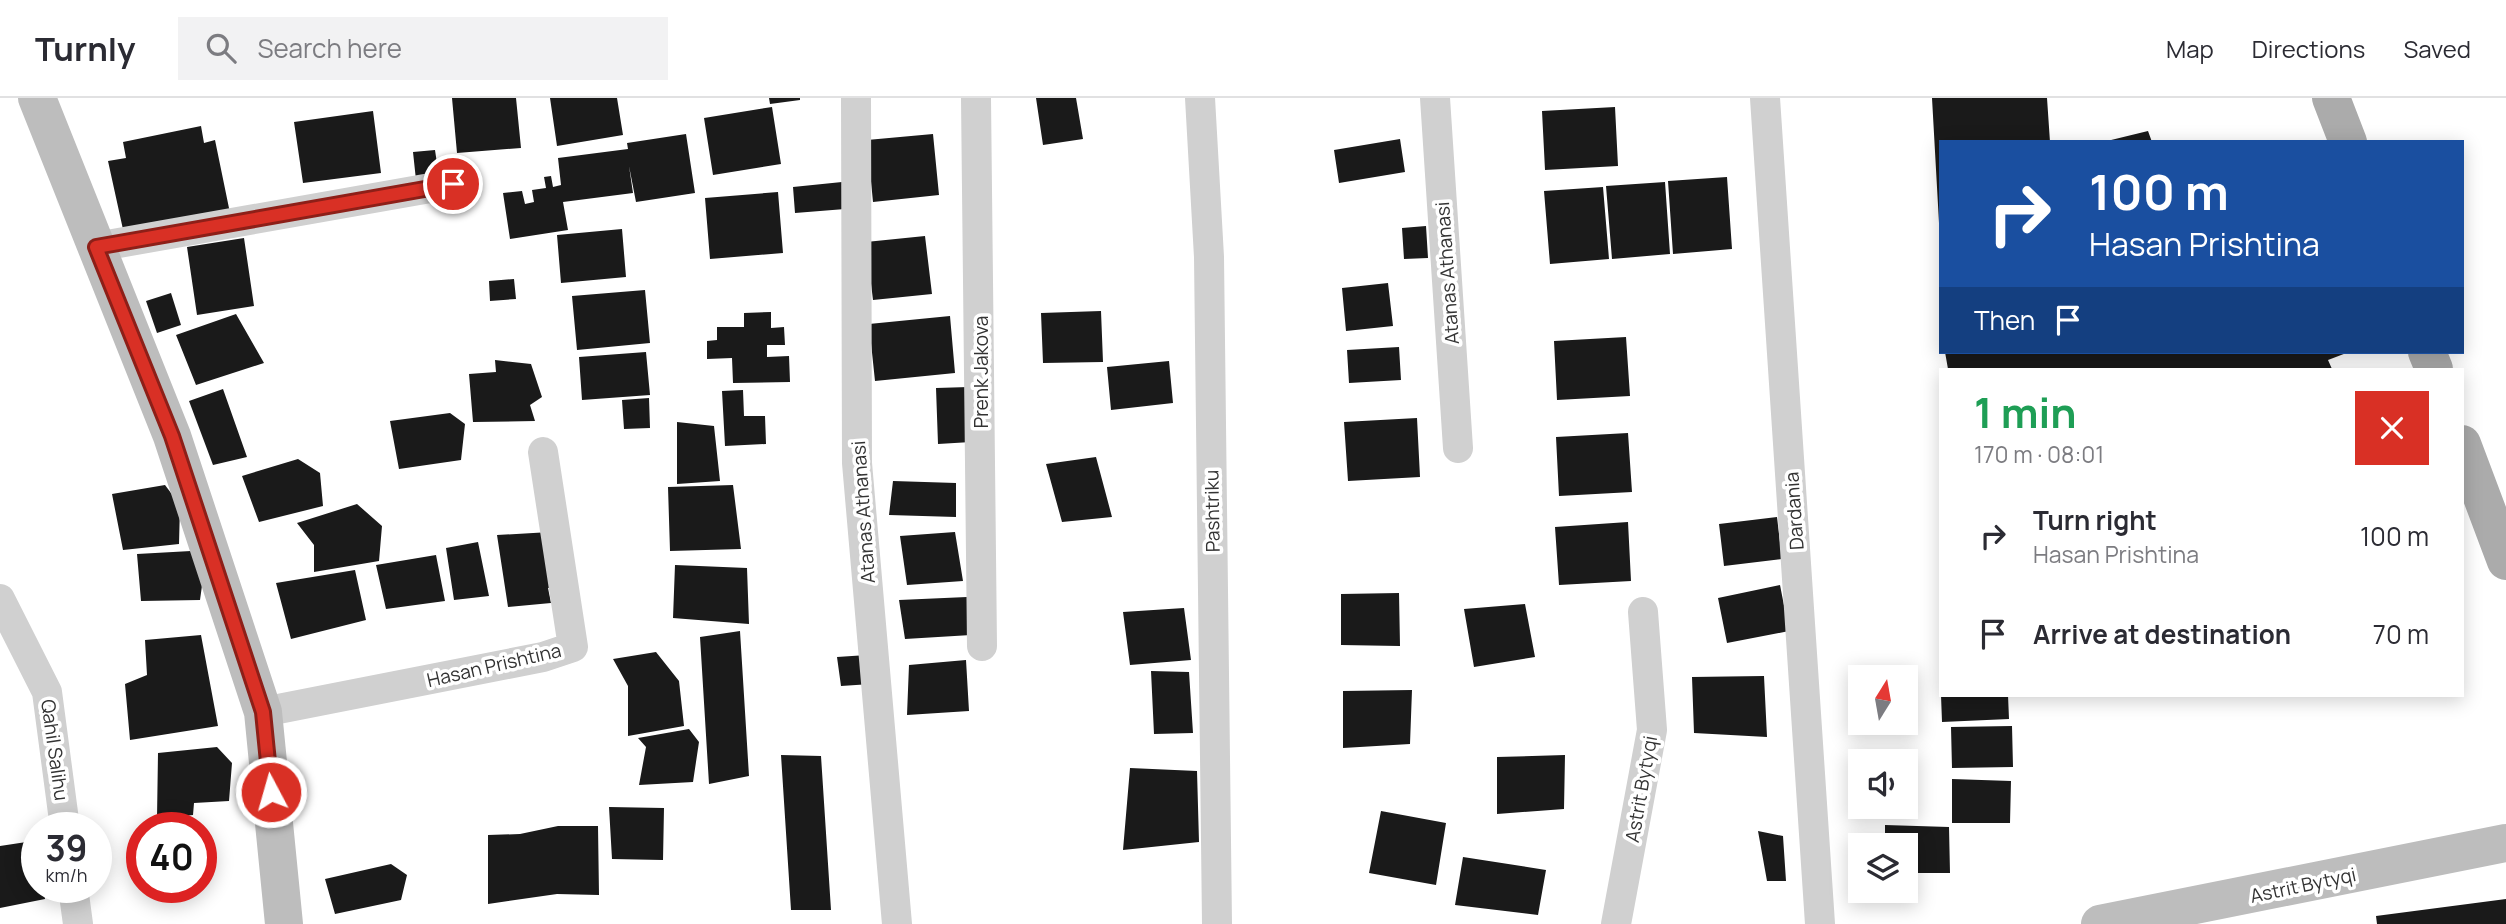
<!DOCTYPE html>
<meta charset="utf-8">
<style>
:root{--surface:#fff;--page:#f2f2f3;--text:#2b2b33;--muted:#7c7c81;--line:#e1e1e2}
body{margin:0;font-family:Manrope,sans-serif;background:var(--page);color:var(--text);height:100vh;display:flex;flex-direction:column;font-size:26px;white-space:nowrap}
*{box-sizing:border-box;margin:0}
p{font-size:23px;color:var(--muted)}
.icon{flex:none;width:38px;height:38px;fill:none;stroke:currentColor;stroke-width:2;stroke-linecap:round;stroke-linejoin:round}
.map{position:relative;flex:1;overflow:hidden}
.panel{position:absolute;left:1939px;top:270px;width:525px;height:329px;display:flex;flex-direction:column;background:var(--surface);border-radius:0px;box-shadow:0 4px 18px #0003}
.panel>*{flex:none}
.top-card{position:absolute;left:1939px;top:42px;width:525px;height:214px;border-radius:0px;box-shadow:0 4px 18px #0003;background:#1a4fa0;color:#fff;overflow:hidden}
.needle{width:46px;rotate:11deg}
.controls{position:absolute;left:1848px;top:567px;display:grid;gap:14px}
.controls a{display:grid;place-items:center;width:70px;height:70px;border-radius:0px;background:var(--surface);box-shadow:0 4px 18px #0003;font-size:35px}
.speed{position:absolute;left:21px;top:714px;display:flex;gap:14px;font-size:35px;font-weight:700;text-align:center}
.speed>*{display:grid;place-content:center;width:91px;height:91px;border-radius:50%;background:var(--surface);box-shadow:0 4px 18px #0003;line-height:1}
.speed small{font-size:18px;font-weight:400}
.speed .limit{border:10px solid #d22;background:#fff;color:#111}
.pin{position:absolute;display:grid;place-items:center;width:60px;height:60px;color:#fff;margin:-30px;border:4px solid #fff;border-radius:50%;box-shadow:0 2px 7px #0007}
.me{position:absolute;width:77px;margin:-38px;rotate:354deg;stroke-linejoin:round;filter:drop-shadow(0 0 5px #0008)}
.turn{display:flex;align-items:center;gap:24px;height:147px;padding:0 35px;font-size:32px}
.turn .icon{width:91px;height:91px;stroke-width:2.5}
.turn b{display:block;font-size:49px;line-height:60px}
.then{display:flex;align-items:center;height:66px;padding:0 35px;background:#0003;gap:14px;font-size:26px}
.round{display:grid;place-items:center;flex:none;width:74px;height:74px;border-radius:0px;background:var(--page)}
.overview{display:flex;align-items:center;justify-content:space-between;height:119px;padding:0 35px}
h1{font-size:42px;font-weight:700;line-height:52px;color:#1e9e55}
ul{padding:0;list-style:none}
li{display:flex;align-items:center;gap:21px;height:98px;padding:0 35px}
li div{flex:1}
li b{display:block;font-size:26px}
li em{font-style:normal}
header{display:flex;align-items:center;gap:42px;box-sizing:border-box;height:98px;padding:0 35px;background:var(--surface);border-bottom:2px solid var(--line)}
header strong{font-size:33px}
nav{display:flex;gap:38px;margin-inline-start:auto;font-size:24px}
.search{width:490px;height:63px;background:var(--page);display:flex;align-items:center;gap:18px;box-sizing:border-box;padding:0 24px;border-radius:0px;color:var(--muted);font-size:26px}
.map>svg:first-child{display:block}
</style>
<header>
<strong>Turnly</strong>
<div class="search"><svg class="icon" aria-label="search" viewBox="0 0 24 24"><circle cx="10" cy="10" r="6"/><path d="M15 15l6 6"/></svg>Search here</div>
<nav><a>Map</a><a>Directions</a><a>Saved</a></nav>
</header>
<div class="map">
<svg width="2506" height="826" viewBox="0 0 2506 826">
<rect width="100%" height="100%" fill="#fff"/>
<path fill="#1a1a1a" d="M452 0H516L521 50 457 55Z
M550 0H617L623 37 557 48Z
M769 0H800V2L770 6Z
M1036 0H1076L1083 41 1043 47Z
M1932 0H2047L2050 44H1941L1939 125Z
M772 9 781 66 713 77 704 20Z
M1615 9 1618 68 1545 72 1542 13Z
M373 13 381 75 303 85 294 24Z
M201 28 204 45 215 42 230 115 124 136 108 63 126 60 123 44Z
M2148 33 2152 44H2107V43Z
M686 36 695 95 636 104 629 68 633 95 563 104 568 132 510 141 503 95 522 93 525 106 534 104 532 92 546 90 544 79 551 78 553 89 561 87 558 60 628 51 627 45Z
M933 36 939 97 873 104 867 42Z
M1400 41 1405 74 1339 85 1334 52Z
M435 52 439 79 416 82 413 54Z
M1727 79 1732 151 1673 156 1668 83Z
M842 84 845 111 795 115 793 89Z
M1665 84 1670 156 1612 161 1606 88Z
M1603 89 1609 161 1550 166 1544 93Z
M778 94 783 155 710 161 705 100Z
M1426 128 1428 160 1404 161 1402 130Z
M622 131 626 179 561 185 557 137Z
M925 138 932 196 873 202 866 144Z
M244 140 254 208 197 217 187 149Z
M514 181 516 201 490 203 489 183Z
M1388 185 1393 228 1346 233 1342 190Z
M645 192 650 245 577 252 572 198Z
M171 195 181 227 157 235 146 203Z
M1101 213 1103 264 1043 265 1041 215Z
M771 214V230L784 229 785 247H767V259L789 258 790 284 733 285 732 260 707 261V243L717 242V229H744V215Z
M236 216 264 265 196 287 176 237Z
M950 218 955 275 875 283 869 226Z
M1626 239 1630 298 1557 302 1554 243Z
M1399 249 1401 282 1349 285 1347 252Z
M646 254 650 297 582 302 579 259Z
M1945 254H2349L2328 262 2332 271H1948Z
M495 262 531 266 542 299 530 307 535 323 473 324 469 276 496 274Z
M1169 263 1173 305 1111 312 1107 269Z
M969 289 971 344 938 346 936 290Z
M223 291 247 359 213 367 189 303Z
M743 292 744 318H765L766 346 725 348 722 293Z
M649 300 650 330 624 331 622 302Z
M450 315 465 326 461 362 399 371 390 323Z
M1417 320 1420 379 1348 383 1344 324Z
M677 324 714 328 720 383 677 386Z
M1628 335 1632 394 1559 398 1556 339Z
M1096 359 1112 419 1062 424 1046 366Z
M298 361 320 375 323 408 259 424 242 378Z
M893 383 956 385V419L889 417Z
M165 387 180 407 179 446 123 452 112 396Z
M733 387 741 451 670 453 668 389Z
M357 406 382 428 379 463 314 474V447L297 425Z
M1777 419 1782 461 1724 468 1719 426Z
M1628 424 1631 483 1559 487 1555 429Z
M550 434 558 489 548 490 551 505 508 509 497 437Z
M955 434 963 483 907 487 900 438Z
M478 444 489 498 454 502 446 450Z
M191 453 205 466 200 502 141 503 137 456Z
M436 457 445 503 386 511 376 467Z
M675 467 747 470 749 526 673 520Z
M355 472 366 522 291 541 276 485Z
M1780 487 1789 533 1727 545 1718 500Z
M1399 495 1400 548 1341 547V496Z
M967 499 971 537 905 541 899 502Z
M1525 506 1535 559 1474 569 1464 511Z
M1184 510 1191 562 1130 567 1123 514Z
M740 533 749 678 709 686 700 539Z
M201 537 218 628 130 642 125 586 147 577 145 542Z
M656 554 679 583 684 628 628 638V588L613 561Z
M867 557 871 586 841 588 837 559Z
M966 562 969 613 907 617 909 567Z
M1151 573 1189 574 1193 635 1154 636Z
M1764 578 1767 639 1694 635 1692 579Z
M1412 592 1410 646 1343 650V593Z
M1941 597H2008L2009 621 1942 624Z
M2012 628 2013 669 1952 670 1951 629Z
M689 631 699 644 693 684 639 687 646 649 638 640Z
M217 649 232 665 229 703 194 705 193 717 157 721 158 655Z
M781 657 821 658 831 812H791Z
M1565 657 1564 711 1497 716V659Z
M1130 670 1197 673 1199 744 1123 752Z
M1952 681 2011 683 2010 725H1952Z
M609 709 664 710 663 762 612 761Z
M1381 713 1446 725 1436 787 1369 775Z
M1885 727 1949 729 1950 775H1906V747H1885Z
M558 728H598L599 797 557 796 488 806V737L520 736Z
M1758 733 1783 738 1786 783H1767Z
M33 743 37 752V789H44L45 801 0 810V748Z
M1463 759 1546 772 1538 817 1455 807Z
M391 766 407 777 401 802 335 816 325 781Z
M2506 801V826H2377L2376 818Z"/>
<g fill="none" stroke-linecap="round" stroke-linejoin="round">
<path stroke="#d0d0d0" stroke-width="30" d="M856 0 857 365 897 826
M976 0 982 548
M1200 0 1209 159 1217 826
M1435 0 1458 350
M1765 0 1820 826
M96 149 453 86
M0 501 47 594 65 730
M263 614 543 559 573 549 543 354
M73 789 78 826
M1616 826 1652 632 1643 514"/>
<path stroke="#bdbdbd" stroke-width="38" d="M37 0 172 338 263 614 284 826
M2100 826 2506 745"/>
<path stroke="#ababab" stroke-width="38" d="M2331 0 2348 44
M2427 254 2434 271
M2462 346 2506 463"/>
</g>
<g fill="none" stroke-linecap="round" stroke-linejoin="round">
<g stroke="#8d1f18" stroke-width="18">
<path id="route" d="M271 694 263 614 172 338 96 149 453 86"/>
</g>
<use href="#route" stroke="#d93025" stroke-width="12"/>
</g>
<g text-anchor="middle" stroke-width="7" stroke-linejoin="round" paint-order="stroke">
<g font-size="19" fill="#333" stroke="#fff">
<text transform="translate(1447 175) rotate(-94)" y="7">Atanas Athanasi</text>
<text transform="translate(981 274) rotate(-90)" y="7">Prenk Jakova</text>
<text transform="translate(1212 413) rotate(-91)" y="7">Pashtriku</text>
<text transform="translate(1794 413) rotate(-94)" y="7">Dardania</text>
<text transform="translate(863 414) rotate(-94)" y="7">Atanas Athanasi</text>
<text transform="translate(494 567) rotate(-13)" y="7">Hasan Prishtina</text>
<text transform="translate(55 652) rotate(82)" y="7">Qahil Salihu</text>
<text transform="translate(1641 691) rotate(-80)" y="7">Astrit Bytyqi</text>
<text transform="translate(2303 787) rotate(-12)" y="7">Astrit Bytyqi</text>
</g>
</g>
</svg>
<div class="controls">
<a><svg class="needle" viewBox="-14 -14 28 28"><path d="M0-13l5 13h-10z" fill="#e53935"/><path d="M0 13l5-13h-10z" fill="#7c7c81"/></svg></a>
<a><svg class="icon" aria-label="sound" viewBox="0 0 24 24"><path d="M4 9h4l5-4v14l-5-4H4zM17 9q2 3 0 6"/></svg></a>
<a><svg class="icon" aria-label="layers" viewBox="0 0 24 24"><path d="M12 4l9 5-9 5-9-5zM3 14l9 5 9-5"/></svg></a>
</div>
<div class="speed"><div>39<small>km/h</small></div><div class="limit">40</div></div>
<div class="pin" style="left:453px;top:86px;background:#d93025"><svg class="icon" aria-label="arrive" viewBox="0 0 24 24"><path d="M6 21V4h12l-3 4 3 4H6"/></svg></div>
<svg class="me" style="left:271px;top:694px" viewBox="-20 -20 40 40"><circle r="17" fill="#d93025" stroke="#fff" stroke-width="3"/><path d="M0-11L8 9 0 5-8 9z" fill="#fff"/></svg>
<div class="top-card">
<div class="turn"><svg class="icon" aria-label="right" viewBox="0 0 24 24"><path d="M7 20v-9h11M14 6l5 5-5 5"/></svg><div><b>100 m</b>Hasan Prishtina</div></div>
<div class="then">Then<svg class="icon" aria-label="arrive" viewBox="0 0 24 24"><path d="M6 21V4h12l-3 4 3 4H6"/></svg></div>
</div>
<section class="panel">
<div class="overview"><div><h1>1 min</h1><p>170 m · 08:01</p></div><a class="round" style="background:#d93025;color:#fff"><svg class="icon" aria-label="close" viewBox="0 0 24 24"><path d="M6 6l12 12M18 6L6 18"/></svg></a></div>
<ul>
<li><svg class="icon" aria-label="right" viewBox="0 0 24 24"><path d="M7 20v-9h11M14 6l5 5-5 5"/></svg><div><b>Turn right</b><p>Hasan Prishtina</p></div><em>100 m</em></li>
<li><svg class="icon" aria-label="arrive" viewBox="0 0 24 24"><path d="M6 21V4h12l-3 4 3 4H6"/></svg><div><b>Arrive at destination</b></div><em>70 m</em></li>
</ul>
</section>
</div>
